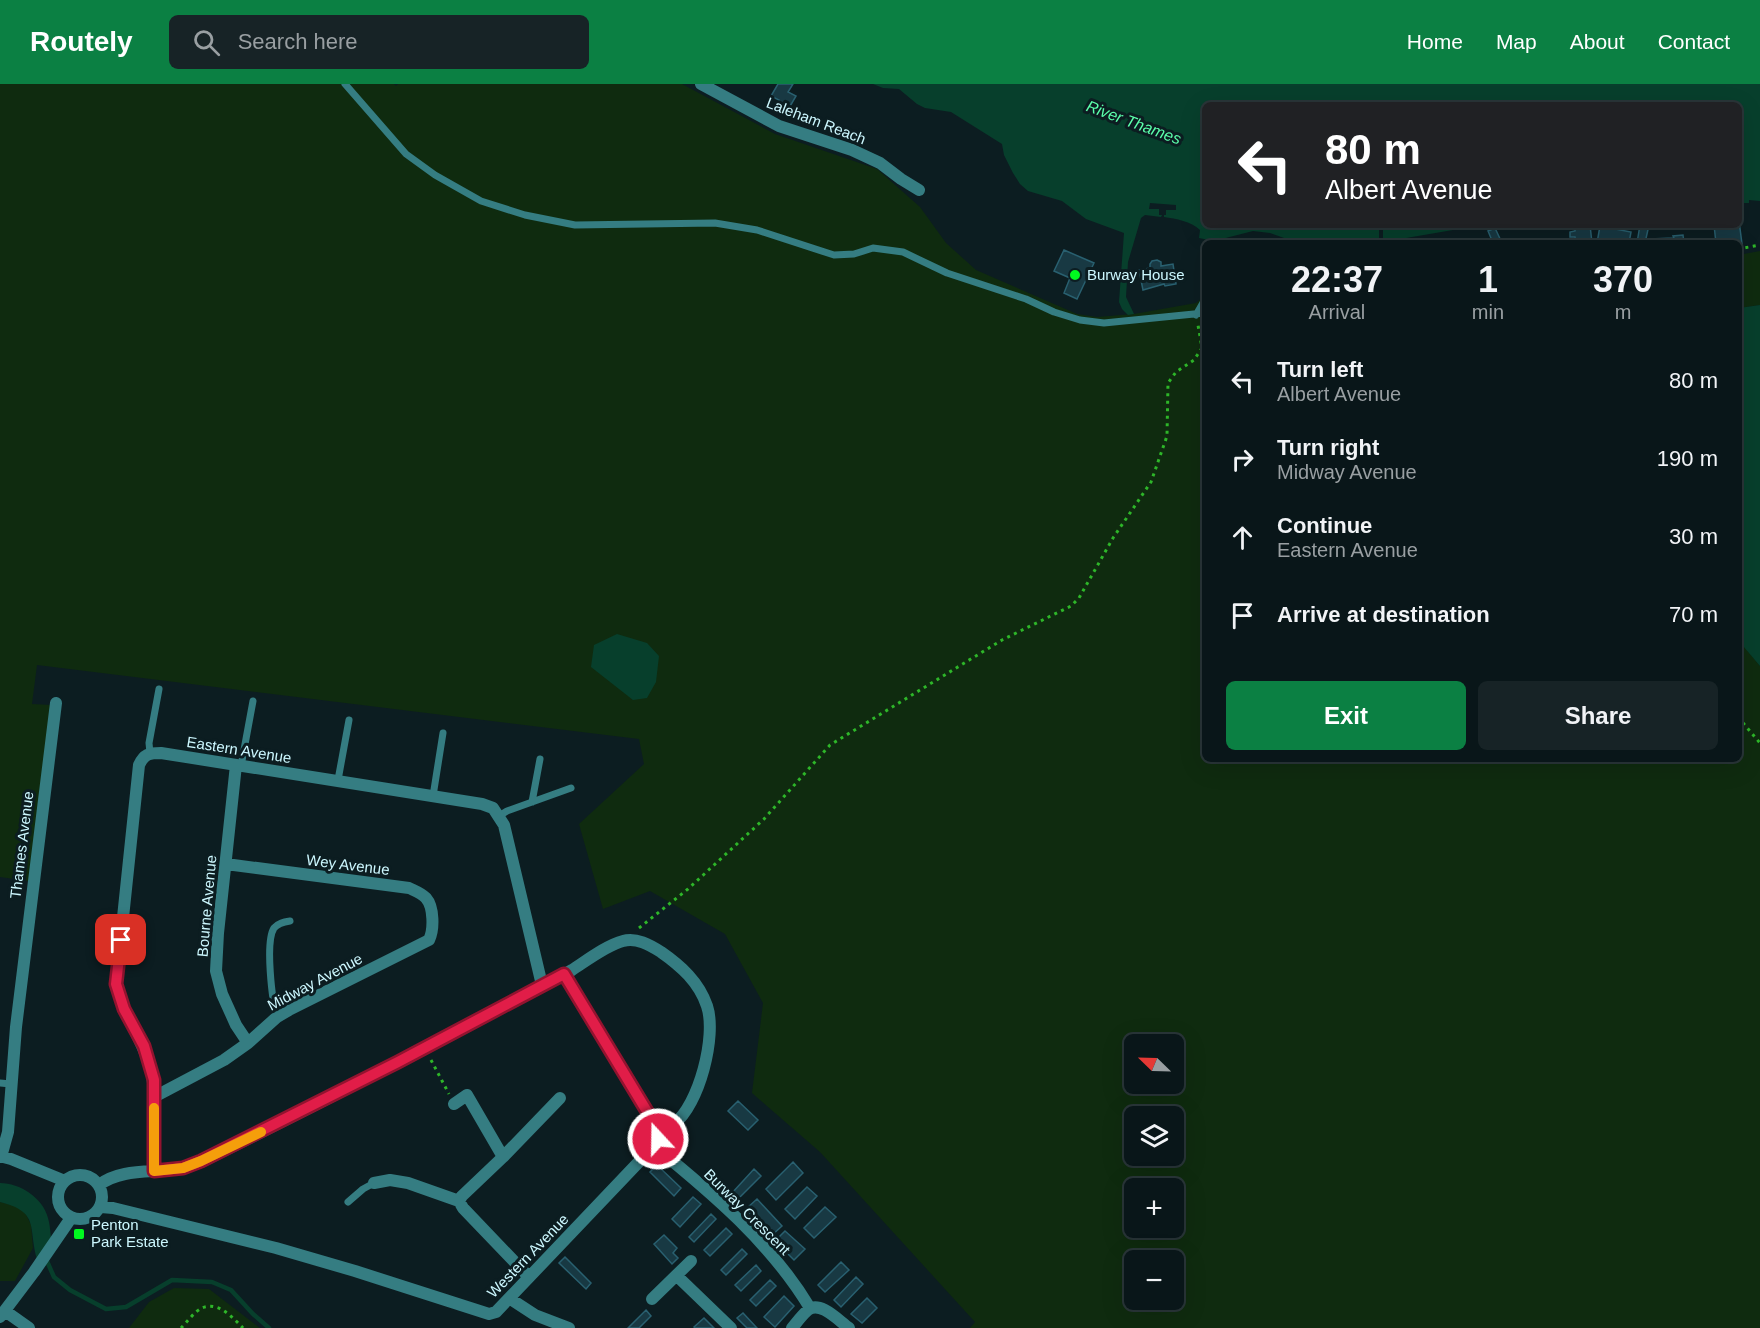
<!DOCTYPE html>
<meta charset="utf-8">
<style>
:root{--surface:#091619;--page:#172326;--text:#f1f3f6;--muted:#999fa2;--line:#293538;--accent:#0b8043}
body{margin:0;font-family:Arial,sans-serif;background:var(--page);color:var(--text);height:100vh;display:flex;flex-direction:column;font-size:22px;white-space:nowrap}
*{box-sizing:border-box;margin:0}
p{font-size:20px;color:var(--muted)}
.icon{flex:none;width:33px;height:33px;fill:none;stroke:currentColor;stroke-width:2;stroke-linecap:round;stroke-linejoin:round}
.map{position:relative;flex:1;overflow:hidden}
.details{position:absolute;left:1202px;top:156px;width:540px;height:522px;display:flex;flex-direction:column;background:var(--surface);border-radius:9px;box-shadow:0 6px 24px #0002,0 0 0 2px var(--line)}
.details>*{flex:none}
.guide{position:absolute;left:1202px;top:18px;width:540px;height:126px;border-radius:9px;box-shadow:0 6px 24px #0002,0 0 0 2px var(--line);background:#202124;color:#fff;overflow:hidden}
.needle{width:39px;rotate:293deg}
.buttons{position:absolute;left:1124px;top:950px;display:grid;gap:12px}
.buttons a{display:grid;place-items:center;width:60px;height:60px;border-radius:9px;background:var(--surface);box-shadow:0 6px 24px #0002,0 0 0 2px var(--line);font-size:30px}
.pin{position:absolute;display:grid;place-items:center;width:51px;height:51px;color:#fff;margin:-26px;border-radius:12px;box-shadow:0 3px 9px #0006}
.me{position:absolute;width:66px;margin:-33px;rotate:339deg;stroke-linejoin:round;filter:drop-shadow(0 0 4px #0008)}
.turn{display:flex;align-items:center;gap:21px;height:126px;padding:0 24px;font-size:27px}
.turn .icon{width:78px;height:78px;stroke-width:2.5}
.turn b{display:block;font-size:42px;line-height:51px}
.eta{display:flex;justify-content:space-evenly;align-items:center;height:102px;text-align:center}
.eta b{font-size:36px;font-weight:700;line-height:42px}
.action{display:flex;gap:12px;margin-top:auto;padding:12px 24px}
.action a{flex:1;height:69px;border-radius:9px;background:var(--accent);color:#fff;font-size:24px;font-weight:700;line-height:69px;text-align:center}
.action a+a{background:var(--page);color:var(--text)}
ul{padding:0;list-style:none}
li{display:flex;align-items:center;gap:18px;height:78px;padding:0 24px}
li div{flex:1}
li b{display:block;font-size:22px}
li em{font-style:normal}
header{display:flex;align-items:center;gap:36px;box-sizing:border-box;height:84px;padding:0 30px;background:var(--accent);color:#fff}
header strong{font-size:28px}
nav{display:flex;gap:33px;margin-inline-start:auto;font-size:21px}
.search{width:420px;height:54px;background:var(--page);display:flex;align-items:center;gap:15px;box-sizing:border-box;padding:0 21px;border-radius:9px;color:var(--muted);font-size:22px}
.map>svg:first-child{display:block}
</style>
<header>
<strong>Routely</strong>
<div class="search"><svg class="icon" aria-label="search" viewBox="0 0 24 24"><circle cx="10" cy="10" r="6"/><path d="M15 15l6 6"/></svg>Search here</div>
<nav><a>Home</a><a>Map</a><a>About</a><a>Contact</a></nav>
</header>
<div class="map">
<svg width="1760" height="1244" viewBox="0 0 1760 1244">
<rect width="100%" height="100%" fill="#0c1d21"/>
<path fill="#0f2b0f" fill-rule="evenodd" d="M0 0H394L396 2 398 0H682L775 50 877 85 920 123 946 159 976 186 1077 230 1097 233 1134 230 1196 219 1204 212V675H1738L1739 556 1760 582V1244H970L975 1238 820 1068 752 1009 763 919 725 850 650 807 603 825 579 740 644 680 639 655 37 581 32 620 51 621 29 797 0 793ZM1134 960H1173V999H1134ZM1134 1032H1173V1071H1134ZM1134 1104H1173V1143H1134ZM1134 1176H1173V1215H1134Z
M1760 167V221L1739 224 1738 171Z
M0 1118 16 1122 25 1128 31 1141 33 1164 15 1197H0Z
M174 1204 209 1205 260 1244H129L149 1218Z"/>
<path fill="#073f2c" d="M873 0H1760V117L1749 116V119H1739L1738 21H1204V141H1373V145H1379V158L1298 159 1270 149 1253 147 1214 157 1199 154 1200 146C1191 137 1176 135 1164 133V131H1166V126H1176V121L1150 119 1149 125H1159V131H1162L1161 133 1145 131 1141 134 1128 178 1126 213 1134 230 1128 231 1122 225 1119 218 1124 149 1086 135 1062 117 1028 107 1020 100 1013 89 1004 71 1002 60 951 28 925 24 917 20 899 5 883 4Z
M1383 141H1482L1383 158Z
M1760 221V582L1738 556 1739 224Z
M617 550 647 559 659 572 656 598 647 614 633 616 591 583 594 561Z
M0 1099C20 1099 43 1114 48 1134 50 1140 50 1147 51 1153L37 1175C28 1143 40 1128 0 1118Z"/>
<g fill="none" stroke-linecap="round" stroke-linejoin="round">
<path stroke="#073f2c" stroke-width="4.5" d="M46 1175 54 1193 70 1206 106 1225 126 1223 172 1196 212 1198 231 1206 253 1230 269 1244"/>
</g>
<path fill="#183943" stroke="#296070" stroke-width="1.5" d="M778 0H793L788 8 796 12 785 31 775 25 779 16 771 12Z
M1738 129 1742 160 1716 159 1714 141H1738Z
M1579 141H1590L1592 159H1576L1575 153H1570V148L1575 147V143H1579Z
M1640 141H1649L1645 159H1637Z
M1600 142 1631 148 1629 159H1597Z
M1495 144 1502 159H1493L1488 147Z
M1683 151 1684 159H1650V155L1674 154 1673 152Z
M1064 166 1094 179 1077 215 1064 209 1070 194 1054 187Z
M1157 176 1161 178V182L1173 180 1176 200 1165 202 1164 200 1143 206 1139 186 1150 184V180L1152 177Z
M738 1017 758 1036 748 1046 728 1027Z
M793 1078 803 1089 776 1116 766 1105Z
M657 1081 681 1104 674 1112 650 1088Z
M754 1085 761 1092 738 1115 732 1109Z
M807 1103 817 1112 795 1135 785 1125Z
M693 1113 701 1120 680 1143 672 1135Z
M757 1115 782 1142 771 1152 746 1125Z
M825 1123 836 1133 814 1154 804 1144Z
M711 1130 716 1135 694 1158 689 1153Z
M726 1144 732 1150 710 1172 704 1166Z
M785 1147 805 1165 794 1176 775 1157Z
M664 1151 677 1164 673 1169 678 1174 672 1180 654 1160Z
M742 1165 747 1170 726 1191 721 1186Z
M565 1173 591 1199 586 1205 559 1179Z
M841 1178 849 1186 825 1208 818 1201Z
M756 1181 761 1187 741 1207 735 1201Z
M856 1193 863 1200 841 1223 834 1216Z
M770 1196 776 1202 756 1222 750 1216Z
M784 1212 794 1222 775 1243 764 1233Z
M867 1214 877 1224 862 1239 851 1230Z
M646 1226 651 1232 639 1244H628Z
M743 1229 757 1244H747L737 1234Z
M704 1234 714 1244H695L694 1243Z"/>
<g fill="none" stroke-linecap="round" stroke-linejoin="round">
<path stroke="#2eb629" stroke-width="3" stroke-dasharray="3 4.5" stroke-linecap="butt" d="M1738 165 1760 161
M1738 633 1760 659
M639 844 688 805 764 735 830 661 1002 556 1071 522 1079 514 1113 454 1151 398 1167 352 1168 299 1176 288 1194 276 1202 264 1198 241
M431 976 449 1010
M181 1244C187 1238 195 1227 202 1224 219 1217 233 1234 243 1244"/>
<path stroke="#357d82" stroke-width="7" d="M345 0 406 70 435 91 481 117 525 131 575 141 715 139 757 146 834 171 854 170 873 164 903 168 947 189 1026 215 1054 228 1080 236 1104 239 1204 229
M1196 231 1204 217
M150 669 149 659 159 605
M241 682 253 617
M338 696 349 636
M433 712 443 649
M532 718 540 675
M499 732 507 727 571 704
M277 933C272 917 265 858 274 844 278 839 284 838 290 837
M0 999 11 1000
M348 1118 363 1105 374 1099"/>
<path stroke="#357d82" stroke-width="12" d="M701 0 779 42 852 66 880 79 901 95 919 106
M236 681 218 849 216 887 222 910 236 941 248 959
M154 1013C154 966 126 942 116 900L139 681C144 670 149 669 161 669L482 720 493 724 504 741 542 901
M454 1020 467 1011 503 1073
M654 1062C712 1109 771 1159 810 1224
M0 1072 11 1075 65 1097
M1 1073 8 1048 16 943 56 619
M154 1087V1013L224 976 248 959 277 933 289 926 429 856C434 846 434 823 426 814 421 809 415 807 409 804L226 780
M58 1113a22 22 0 1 1 44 0a22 22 0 1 1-44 0Z
M374 1099 390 1096 408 1099 459 1117
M99 1101C123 1083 155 1090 183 1084 189 1083 195 1080 201 1078 303 1028 404 976 504 922 526 910 550 899 572 886 586 877 607 861 623 857 636 853 650 861 661 868 681 882 699 898 707 922 717 952 699 1021 674 1040 670 1044 663 1046 658 1048
M101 1123 113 1124 276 1164 355 1187 489 1230 496 1228 654 1062C660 1051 656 1045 651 1034L564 890
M677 1192 731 1244
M529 1193 463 1124 459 1117 462 1112 503 1073 560 1014
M509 1214 535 1231 569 1244
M652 1215 691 1177
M5 1227 29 1244
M0 1233 34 1188 71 1134
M792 1244C797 1238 802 1231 808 1226 820 1216 839 1237 849 1244"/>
</g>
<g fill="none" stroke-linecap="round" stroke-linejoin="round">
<g stroke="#92132f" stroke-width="15">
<path id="route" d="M121 856 116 900 124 925 144 962 154 996V1087L183 1084 201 1077 398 978 564 890 651 1034 658 1048V1055"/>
</g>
<use href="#route" stroke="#e11d48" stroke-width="10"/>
<path stroke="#f59e0b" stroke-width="10" d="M154 1024V1087L183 1084 201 1077 261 1048"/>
</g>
<g fill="#00f81f" stroke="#0c1d21" stroke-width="2">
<circle cx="1075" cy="191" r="6"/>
<rect x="73" y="1144" width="12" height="12" rx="3"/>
</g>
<g text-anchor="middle" stroke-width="6" stroke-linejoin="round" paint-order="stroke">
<g font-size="15" fill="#cdf8ff" stroke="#0c1d21">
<text transform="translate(816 37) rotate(21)" y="5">Laleham Reach</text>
<text transform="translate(239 666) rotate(9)" y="5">Eastern Avenue</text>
<text transform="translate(22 761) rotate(-83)" y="5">Thames Avenue</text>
<text transform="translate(348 781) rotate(7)" y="5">Wey Avenue</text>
<text transform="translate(207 822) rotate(-85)" y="5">Bourne Avenue</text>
<text transform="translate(315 898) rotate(-28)" y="5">Midway Avenue</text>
<text transform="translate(747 1128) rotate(45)" y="5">Burway Crescent</text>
<text transform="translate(528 1172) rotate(-46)" y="5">Western Avenue</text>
</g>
<g font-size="15" fill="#cdf8ff" stroke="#0c1d21" text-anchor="start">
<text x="1087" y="196">Burway House</text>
<text x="91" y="1146">Penton<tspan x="91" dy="17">Park Estate</tspan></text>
</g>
<g font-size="16" font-style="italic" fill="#5bffab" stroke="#0c1d21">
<text transform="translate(1134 38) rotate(20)" y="6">River Thames</text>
</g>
</g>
</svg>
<div class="buttons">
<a><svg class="needle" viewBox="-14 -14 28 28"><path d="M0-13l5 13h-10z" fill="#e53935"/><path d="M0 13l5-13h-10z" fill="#999fa2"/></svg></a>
<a><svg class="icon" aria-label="layers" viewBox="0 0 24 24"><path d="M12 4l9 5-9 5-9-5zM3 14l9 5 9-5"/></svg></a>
<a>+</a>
<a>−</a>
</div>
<div class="pin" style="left:121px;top:856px;background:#d93025"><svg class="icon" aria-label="arrive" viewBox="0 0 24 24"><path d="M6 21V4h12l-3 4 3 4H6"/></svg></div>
<svg class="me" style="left:658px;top:1055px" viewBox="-20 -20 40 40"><circle r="17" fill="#e11d48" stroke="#fff" stroke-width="3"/><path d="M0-11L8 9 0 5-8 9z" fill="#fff"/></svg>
<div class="guide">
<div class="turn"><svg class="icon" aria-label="left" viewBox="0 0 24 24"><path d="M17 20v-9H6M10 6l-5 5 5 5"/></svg><div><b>80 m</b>Albert Avenue</div></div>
</div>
<section class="details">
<div class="eta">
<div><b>22:37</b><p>Arrival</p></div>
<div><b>1</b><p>min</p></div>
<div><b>370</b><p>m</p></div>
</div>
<ul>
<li><svg class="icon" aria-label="left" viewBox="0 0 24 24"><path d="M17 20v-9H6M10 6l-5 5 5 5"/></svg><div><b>Turn left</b><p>Albert Avenue</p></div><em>80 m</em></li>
<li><svg class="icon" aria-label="right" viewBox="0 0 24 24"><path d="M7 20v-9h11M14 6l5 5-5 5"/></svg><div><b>Turn right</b><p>Midway Avenue</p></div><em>190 m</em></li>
<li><svg class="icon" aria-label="ahead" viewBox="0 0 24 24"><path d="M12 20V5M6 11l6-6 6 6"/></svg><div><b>Continue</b><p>Eastern Avenue</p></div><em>30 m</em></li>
<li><svg class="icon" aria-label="arrive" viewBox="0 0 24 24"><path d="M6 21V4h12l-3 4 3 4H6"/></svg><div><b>Arrive at destination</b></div><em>70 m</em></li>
</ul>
<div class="action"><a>Exit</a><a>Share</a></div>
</section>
</div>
